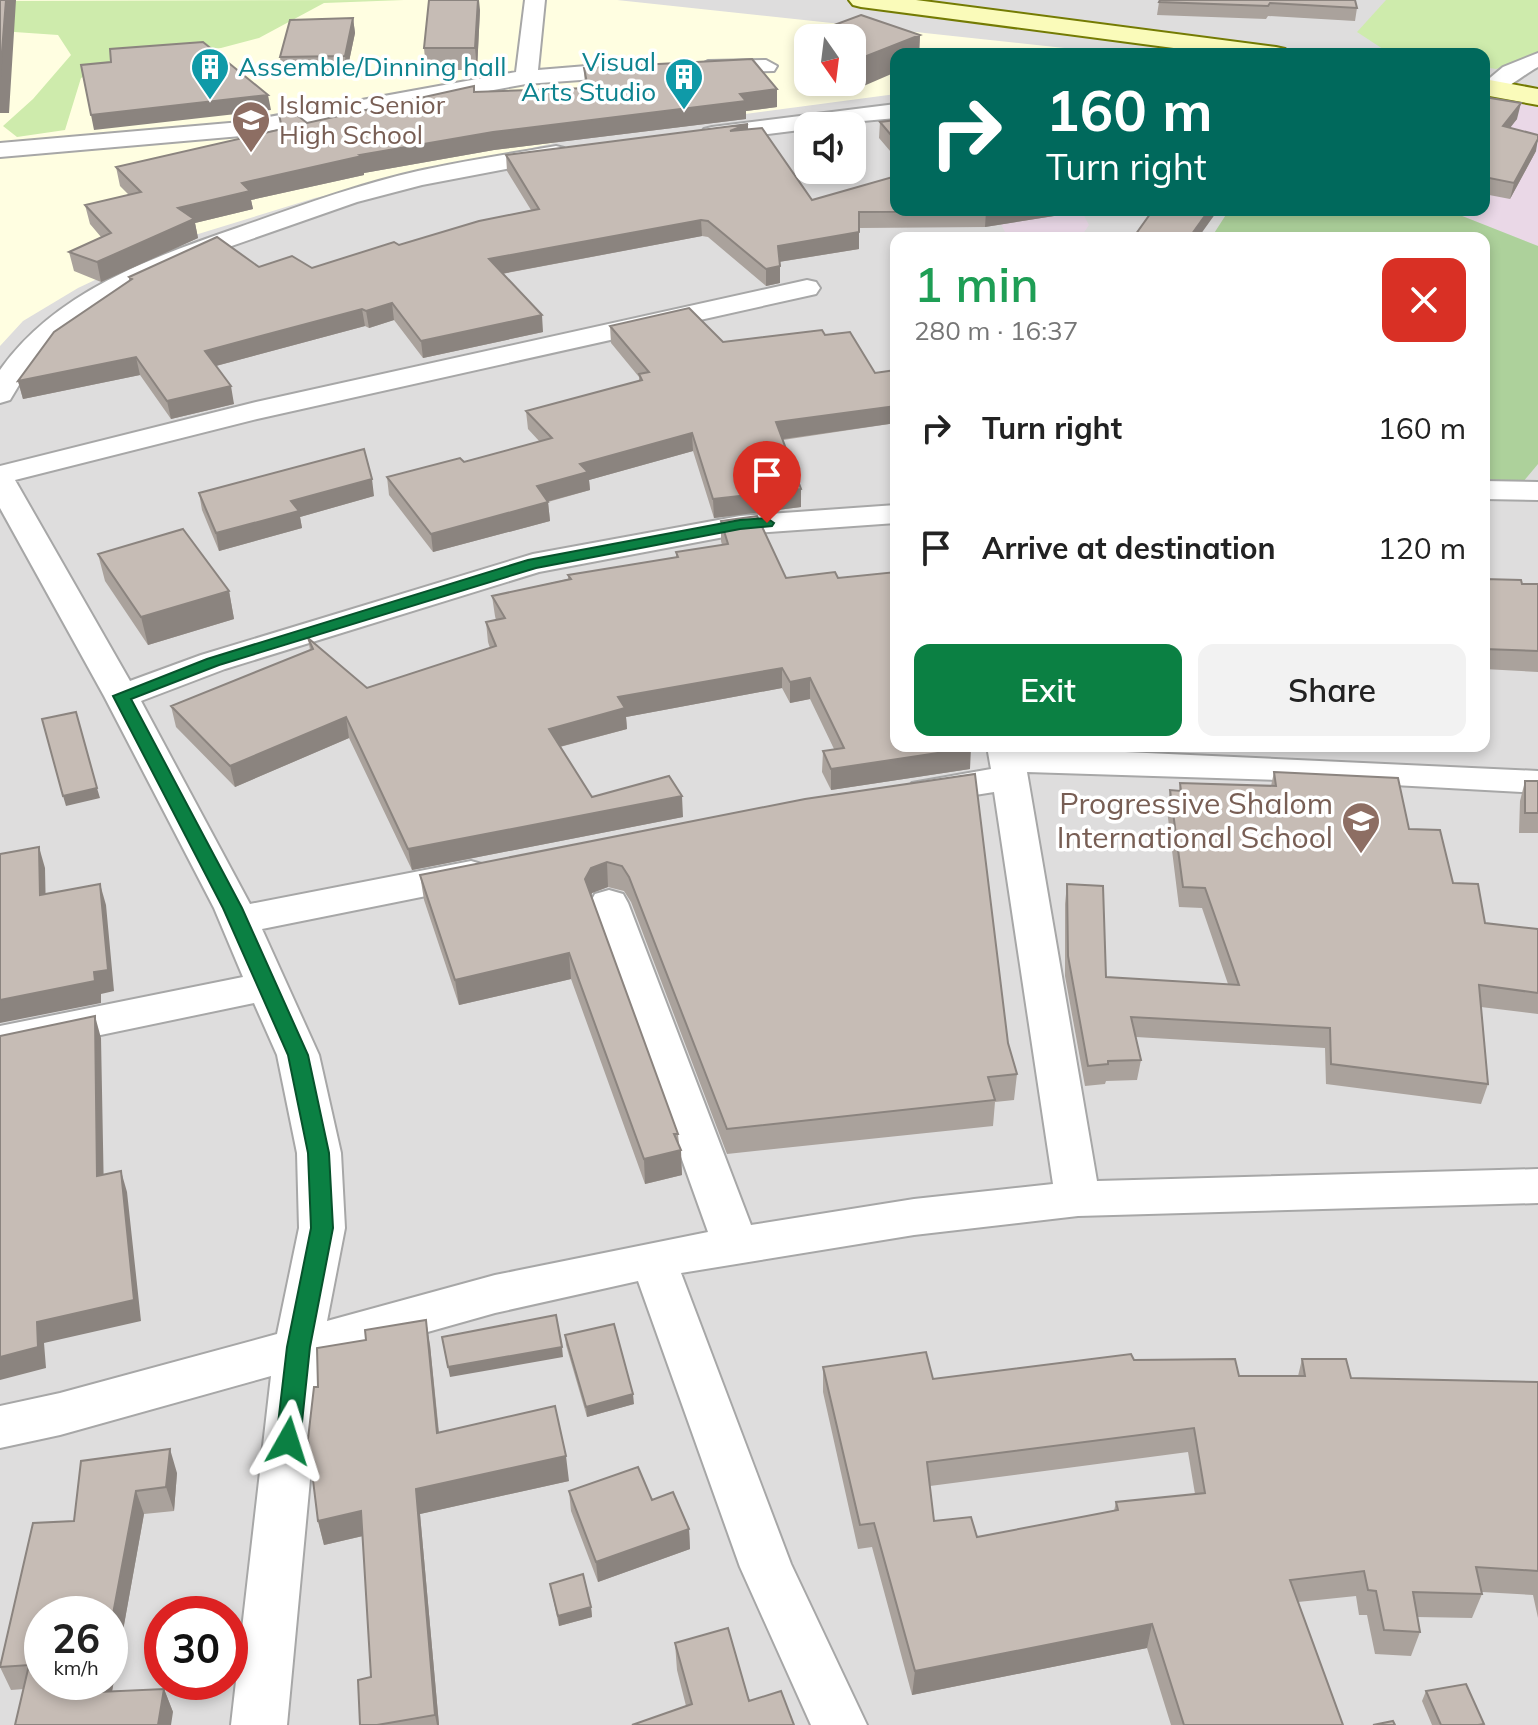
<!DOCTYPE html>
<meta charset="utf-8">
<style>
:root{--surface:#fff;--page:#f2f2f2;--text:#222;--muted:#767676;--accent:#0b8043}
body{margin:0;font-family:Mulish,sans-serif;background:var(--page);color:var(--text);height:100vh;display:flex;flex-direction:column;font-size:30px;white-space:nowrap}
*{box-sizing:border-box;margin:0}
p{font-size:26px;color:var(--muted)}
.icon{flex:none;width:44px;height:44px;fill:none;stroke:currentColor;stroke-width:2;stroke-linecap:round;stroke-linejoin:round}
.map{position:relative;flex:1;overflow:hidden}
.side{position:absolute;left:890px;top:232px;width:600px;height:520px;display:flex;flex-direction:column;background:var(--surface);border-radius:16px;box-shadow:0 4px 12px #0003}
.side>*{flex:none}
.hud{position:absolute;left:890px;top:48px;width:600px;height:168px;border-radius:16px;box-shadow:0 4px 12px #0003;background:#00695c;color:#fff;overflow:hidden}
.needle{width:52px;rotate:166deg}
.buttons{position:absolute;left:794px;top:24px;display:grid;gap:16px}
.buttons a{display:grid;place-items:center;width:72px;height:72px;border-radius:16px;background:var(--surface);box-shadow:0 4px 12px #0003;font-size:40px}
.speed{position:absolute;left:24px;top:1596px;display:flex;gap:16px;font-size:40px;font-weight:700;text-align:center}
.speed>*{display:grid;place-content:center;width:104px;height:104px;border-radius:50%;background:var(--surface);box-shadow:0 4px 12px #0003;line-height:1}
.speed small{font-size:20px;font-weight:400}
.speed .limit{border:12px solid #d22;background:#fff;color:#111}
.pin{position:absolute;display:grid;place-items:center;width:68px;height:68px;color:#fff;margin:-82px -34px;border-radius:50% 50% 50% 0;rotate:-45deg;box-shadow:0 0 8px #0007}
.pin .icon{rotate:45deg}
.me{position:absolute;width:88px;margin:-44px;rotate:6deg;stroke-linejoin:round;filter:drop-shadow(0 0 6px #0008)}
.turn{display:flex;align-items:center;gap:28px;height:168px;padding:0 24px;font-size:36px}
.turn .icon{width:104px;height:104px;stroke-width:2.5}
.turn b{display:block;font-size:56px;line-height:68px}
.round{display:grid;place-items:center;flex:none;width:84px;height:84px;border-radius:16px;background:var(--page)}
.overview{display:flex;align-items:center;justify-content:space-between;height:136px;padding:0 24px}
h1{font-size:48px;font-weight:600;line-height:60px;color:#1e9e55}
.button{display:flex;gap:16px;margin-top:auto;padding:16px 24px}
.button a{flex:1;height:92px;border-radius:16px;background:var(--accent);color:#fff;font-size:32px;font-weight:600;line-height:92px;text-align:center}
.button a+a{background:var(--page);color:var(--text)}
ul{padding:0;list-style:none}
li{display:flex;align-items:center;gap:24px;height:120px;padding:0 24px}
li div{flex:1}
li b{display:block;font-size:30px}
li em{font-style:normal}
.map>svg:first-child{display:block}
</style>
<div class="map">
<svg width="1538" height="1725" viewBox="0 0 1538 1725">
<rect width="100%" height="100%" fill="#f1ede6"/>
<path fill="#dedddd" fill-rule="evenodd" d="M0 0H1538V1725H0ZM808 38H852V82H808ZM896 54H1484V210H896ZM808 126H852V170H808ZM896 238H1484V746H896ZM42 1614H110V1682H42ZM162 1614H230V1682H162Z"/>
<path fill="#ead8e7" d="M1484 97 1538 106V246L1447 210H1484Z
M993 210H1081L1089 225 1080 238H975L1005 232Z"/>
<path fill="#fffee1" fill-rule="evenodd" d="M0 0H617L1092 51 1094 54H896V94L588 135 315 198 182 239 78 288 23 321 0 346ZM808 38H852V82H808Z"/>
<path fill="#ceebac" d="M404 0 324 3 259 38 221 48 119 59 81 78 65 130 17 137 3 126 33 99 71 55 58 35 0 31V1Z
M1386 0H1538V54L1496 69 1484 67V54H1411L1383 49 1357 32Z"/>
<path fill="#add19b" d="M1229 210H1447L1538 246V464L1523 482 1484 484V238H1211Z"/>
<g fill="none" stroke-linecap="round" stroke-linejoin="round">
<g stroke="#a7a7a7" stroke-width="4">
<path id="street" d="M525 0H545L538 70 635 62 646 69 635 76 526 84 241 136 0 157V143L241 122 516 72Z
M1538 53V67C1522 75 1500 97 1484 93V83L1503 67Z
M766 60 777 66 774 71 708 73 697 67 708 61Z
M896 104V118L808 126V129L712 141 704 139 700 134 704 129 712 127Z
M556 146 564 148 568 153 564 158 422 185 357 202 183 263 101 305 59 337 25 375 10 400 0 403V370C55 292 150 258 237 228 297 207 356 185 418 171 463 161 510 154 556 146Z
M807 280 816 282 820 288 816 294 257 419 15 480 130 681 201 655 533 554 740 516 896 505V523L740 534 539 572 225 669 141 701 250 904 471 861 485 865 490 874 485 883 471 887 262 929 319 1055 341 1153 345 1228 327 1321 495 1275 708 1232 590 903 595 894 609 890 623 894 628 903 751 1225 914 1199 1053 1184 994 792 925 803 912 799 907 791 912 783 991 769 988 752 992 746 1538 771V793L1339 782 1027 772 1097 1181 1538 1169V1203L1078 1216 914 1235 681 1273 791 1564 867 1725H811L740 1567 638 1281 495 1313 321 1362 287 1725H231L271 1376 60 1435 0 1448V1406L60 1393 277 1334 299 1228 297 1153 277 1055 254 1003 0 1056V1026L243 977 214 908 104 696 0 508V466L256 402Z
M1484 481 1538 482V500L1484 499Z"/>
</g>
<g stroke="#747b03" stroke-width="4">
<path id="secondary" d="M849 0H916L1276 47 1285 49 1288 54H1219L861 7 853 5Z
M1484 79 1538 89V105L1484 95Z"/>
</g>
<use href="#street" fill="#fff" fill-rule="evenodd"/>
<use href="#secondary" fill="#fafbba" fill-rule="evenodd"/>
</g>
<path fill="#aaa29c" fill-rule="evenodd" d="M1355 0 1357 8 1355 21 1268 16 1266 19 1157 15 1159 2Z
M480 10 477 70H426L424 48Z
M353 18 355 33 347 71 282 72 280 57Z
M920 35 919 54H896L859 88 842 82H852V38H808V70L798 66 799 38Z
M584 68 777 107 746 111V119L494 150 364 173V175L251 200 253 209 195 223 198 238 101 282 74 271 69 252 101 237 90 224 85 205 129 195 120 186 116 167 474 86 475 92 585 88Z
M1484 97 1517 119 1510 127 1536 151 1510 199 1484 194Z
M896 120V158L879 138 880 122Z
M748 124V129L812 200 1073 213 985 227 859 228V249L779 262 780 283 766 286 708 237 702 236 502 274 543 332 423 358 394 320 369 328 365 326 216 366 234 404 171 419 140 375 23 399 18 381 129 281V277L259 267 312 268 531 210 507 171 506 155Z
M610 326 723 342 825 335 875 373 896 370V423L783 440 801 507 714 518 693 451 589 480 590 490 548 502 550 521 433 552 389 495 387 477 464 462 540 442 528 429 526 411 639 381V377L611 343Z
M199 493 374 496 300 517 302 528 219 551 202 510Z
M721 521 786 578 896 746 970 769 831 790 822 772 823 751 834 749 810 699 790 703 782 688 626 717 627 729 560 747 592 797 683 817 412 870 349 738 235 787 176 727 171 706 310 650 308 638 367 688 490 648 488 642 486 622 496 620 495 616 492 596 568 579V575L676 557V552L722 545 721 541Z
M98 554 229 591 234 619 148 645 105 581Z
M1484 579 1522 584H1538V672L1484 669Z
M1274 772 1409 829 1485 923 1538 929V1014L1481 1007 1488 1084 1481 1104 1326 1084 1325 1048 1136 1037 1141 1060 1137 1080 1106 1081 1105 1084 1085 1086 1065 976V904L1067 884 1106 977 1228 984 1202 908 1179 907 1167 810 1170 790 1179 791 1180 783 1271 786Z
M1525 781H1538V833H1519L1520 801Z
M805 799 1008 1043 1017 1074 1014 1100 995 1102 993 1126 727 1154 631 902 624 891 608 887 592 893 591 895 678 1134 682 1175 645 1184 571 979 459 1005 424 900 420 875Z
M565 1335 634 1404 587 1417 566 1345Z
M430 1345 439 1432 569 1481 420 1514 439 1725H360L371 1677 363 1536 324 1545 318 1521Z
M1302 1359 1351 1378 1538 1382V1618L1533 1595 1482 1592V1594L1472 1618 1417 1617 1420 1632 1411 1656 1375 1654 1367 1615H1359L1356 1596 1298 1602 1343 1725H1171L1147 1648 912 1695 872 1547 858 1549 823 1392V1367L933 1379 1134 1360 1239 1376H1298ZM1188 1452 1195 1494 1116 1502 1114 1511 977 1537 934 1521 930 1486Z
M81 1461 177 1473 174 1511 144 1514 112 1691 164 1689 173 1712 24 1689 11 1690 0 1667 74 1521Z
M569 1491 652 1500 689 1529 690 1549 598 1582 571 1511Z
M550 1584 591 1607 592 1617 559 1626Z
M675 1643 749 1701 686 1706 677 1670Z
M1426 1691 1484 1724V1725H1432L1422 1701Z"/>
<path fill="#8b847f" d="M6 0H16L9 113H0V77Z
M478 0H479L480 10 477 70 475 48Z
M353 18 355 33 347 71 345 56Z
M920 35 919 54H896V72L859 88V59Z
M777 89V107L746 111V119L494 150 364 173V175L251 200 253 209 195 223 198 238 101 282 97 262 178 208 242 183 360 155 493 132 740 94Z
M268 95 271 110 94 130 91 115Z
M1521 103 1517 119 1500 141 1503 126Z
M748 124V139L730 131Z
M1538 139 1536 151 1510 199 1514 183Z
M994 210H1073V213L985 227 986 211Z
M1209 210H1218L1198 238H1189Z
M701 220 702 236 490 276 489 259Z
M859 232V249L778 262V246Z
M780 266V283L766 286V269Z
M392 303 394 320 369 328 366 311Z
M362 309 365 326 208 368 205 351Z
M542 315 543 332 423 358 421 341Z
M136 357 140 375 23 399 18 381Z
M231 386 234 404 171 419 167 401Z
M896 406V423L776 440V422Z
M692 433 693 451 589 480 590 490 538 504 537 486 580 464Z
M372 479 374 496 300 517 302 528 219 551 216 533 291 501Z
M801 489V507L714 518 713 499Z
M548 502 550 521 433 552 431 534Z
M229 591 234 619 148 645 141 617Z
M782 668V688L626 717 627 729 551 749 549 729 618 697Z
M810 678V699L790 703V682Z
M346 717 349 738 235 787 230 766Z
M971 748 970 769 831 790V769Z
M97 788 100 798 66 806 63 796Z
M682 796 683 817 412 870 408 849Z
M39 847 45 868 46 916 40 895Z
M607 862 608 887 592 893 587 904 585 879 591 868Z
M100 884 106 905 114 991 101 994V1003L0 1023V1000Z
M569 953 571 979 459 1005 455 980Z
M95 1016 101 1038 104 1197 97 1176Z
M681 1150 682 1175 645 1184 644 1159Z
M121 1171 127 1192 141 1321 44 1343 46 1368 0 1380V1357L37 1322Z
M426 1320 430 1345 441 1457 437 1433Z
M562 1347 563 1357 450 1377 448 1367Z
M633 1394 634 1404 587 1417 586 1407Z
M170 1449 177 1473 174 1511 166 1487Z
M566 1456 569 1481 420 1514 439 1725H437L435 1715 416 1489Z
M136 1491 144 1514 108 1714 99 1692 100 1682H110V1630Z
M361 1511 367 1535 324 1545 318 1521Z
M689 1529 690 1549 598 1582 596 1562Z
M591 1607 592 1617 559 1626 558 1616Z
M1152 1624 1147 1648 912 1695 915 1671Z
M164 1689 173 1712 171 1725H158Z"/>
<path fill="#c6bcb5" stroke="#8b847f" stroke-width="2" fill-rule="evenodd" d="M0 0H6L0 77Z
M429 0H478L475 48H424Z
M1160 0H1355L1357 8 1270 3 1268 6 1159 2Z
M861 15 920 35 859 59 852 56V38H808V41L799 38Z
M353 18 345 56 280 57 290 20Z
M203 42 268 95 91 115 81 65 111 62 110 49Z
M752 59 777 89 740 94 746 101 493 132 360 155 362 156 242 183 250 191 178 208 194 219 97 262 69 252 111 233 85 205 141 192 116 167 282 129 279 114 292 111 307 123 474 86V92L588 88 584 68Z
M1484 97 1521 103 1503 126 1538 135V139L1514 183 1484 177Z
M896 120V141L880 122Z
M748 124 730 131 762 128 812 200 896 176V210H994L986 211 859 212V232L778 246 780 266 766 269 708 221 701 220 489 259 542 315 421 341 392 303 366 311 362 309 205 351 231 386 167 401 136 357 18 381 54 332 132 279 129 277 217 237 259 267 292 256 312 268 394 242 399 245 479 221 539 209 506 155Z
M1153 210H1209L1189 238H1133Z
M689 308 723 342 822 330 825 335 850 332 875 373 896 370V406L776 422 801 489 713 499 692 433 580 464 588 472 537 486 548 502 431 534 387 477 460 458 464 462 552 438 526 411 642 380 639 374 649 372 610 326Z
M364 449 372 479 291 501 299 511 216 533 199 493Z
M757 516 786 578 835 572 838 578 896 572V746H971V748L831 769 823 751 844 748 810 678 790 682 782 668 618 697 625 708 549 729 592 797 669 776 682 796 408 849 346 717 230 766 171 706 313 649 308 638 367 688 496 646 486 622 505 618 492 596 571 579 568 575 678 557 676 552 728 544 721 521Z
M183 529 229 591 141 617 98 554Z
M1484 579 1521 580 1522 584H1538V651L1484 649Z
M76 712 97 788 63 796 42 719Z
M1274 772 1398 778 1409 829 1440 830 1453 883 1478 884 1485 923 1538 929V993L1479 985 1488 1084 1331 1064 1330 1028 1131 1017 1141 1060 1108 1061V1064L1088 1066 1068 956 1067 884 1103 886 1106 977 1239 985 1205 888 1183 887 1170 790 1181 791 1180 783 1276 786Z
M975 774 1008 1043 1017 1074 988 1077 995 1100 727 1129 629 877 622 866 607 862 591 868 585 879 678 1134H674L681 1150 644 1159 569 953 455 980 420 875 805 799Z
M1525 781H1538V813H1525Z
M39 847 40 895 100 884 108 970 94 972 95 981 0 1000V854Z
M95 1016 97 1176 121 1171 134 1300 37 1322 38 1347 0 1357V1036Z
M556 1315 562 1347 448 1367 442 1337Z
M426 1320 437 1433 555 1406 566 1456 416 1489 435 1715 377 1725H360L358 1680 371 1677 361 1511 318 1521 308 1439 314 1387H318L317 1348 366 1340 365 1330Z
M614 1324 633 1394 586 1407 565 1335Z
M926 1352 933 1379 1131 1354 1134 1360 1235 1359 1239 1376H1305L1302 1359H1346L1351 1378 1538 1382V1571L1476 1567 1482 1594 1413 1592 1420 1632 1384 1630 1376 1591 1368 1590 1364 1571 1290 1580 1343 1725H1184L1152 1624 915 1671 874 1523 860 1525 823 1367ZM1194 1428 1205 1493 1116 1502 1118 1510 977 1537 971 1517 934 1521 927 1462Z
M170 1449 166 1487 136 1491 110 1630V1614H42V1682H100L99 1692 164 1689 158 1725H15L29 1665 0 1667 33 1523 74 1521 81 1461Z
M638 1467 652 1500 673 1492 689 1529 596 1562 569 1491Z
M583 1574 591 1607 558 1616 550 1584Z
M728 1628 749 1701 781 1691 794 1725H632L692 1704 675 1643Z
M1466 1684 1484 1724 1478 1725H1441L1426 1691Z
M1393 1721 1395 1725H1373Z"/>
<path fill="#0b8043" stroke="#07532c" stroke-width="2" d="M767 518 774 523 772 526 740 529 536 568 219 665 131 699 242 908 308 1055 329 1153 333 1228 310 1347 300 1441 297 1449 288 1452 280 1449 276 1441 287 1347 311 1228 308 1153 288 1055 223 908 113 696 207 659 528 560 740 520Z"/>
<defs>
<g id="building-pin" transform="scale(2)"><path d="M0 17L-7.5 6A9.5 9.5 0 1 1 7.5 6Z" fill="#0f9aa8" stroke="#fff"/><path d="M-4-6H4V6H1V3H-1V6H-4ZM-2.5-4.3h1.7v1.8h-1.7ZM.8-4.3h1.7v1.8H.8ZM-2.5-1h1.7V.8h-1.7ZM.8-1h1.7V.8H.8Z" fill="#fff"/></g>
<g id="school-pin" transform="scale(2)"><path d="M0 17L-7.5 6A9.5 9.5 0 1 1 7.5 6Z" fill="#8d6e63" stroke="#fff"/><path d="M0-5L7-2L0 1L-7-2ZM-4 1L0 2.5L4 1V4Q0 6-4 4Z" fill="#fff"/></g>
</defs>
<g fill-rule="evenodd">
<use href="#building-pin" x="210" y="67"/>
<use href="#building-pin" x="684" y="77"/>
<use href="#school-pin" x="251" y="120"/>
<use href="#school-pin" x="1361" y="821"/>
</g>
<g text-anchor="middle" stroke-width="7" stroke-linejoin="round" paint-order="stroke">
<g font-size="26" fill="#0d838f" stroke="#fff" text-anchor="end">
<text x="656" y="71">Visual<tspan x="656" dy="30">Arts Studio</tspan></text>
<text x="238" y="76" text-anchor="start">Assemble/Dinning hall</text>
</g>
<g font-size="26" fill="#785e54" stroke="#fff" text-anchor="start">
<text x="279" y="114">Islamic Senior<tspan x="279" dy="30">High School</tspan></text>
</g>
<g font-size="30" fill="#785e54" stroke="#fff" text-anchor="end">
<text x="1333" y="814">Progressive Shalom<tspan x="1333" dy="34">International School</tspan></text>
</g>
</g>
</svg>
<div class="buttons">
<a><svg class="needle" viewBox="-14 -14 28 28"><path d="M0-13l5 13h-10z" fill="#e53935"/><path d="M0 13l5-13h-10z" fill="#767676"/></svg></a>
<a><svg class="icon" aria-label="sound" viewBox="0 0 24 24"><path d="M4 9h4l5-4v14l-5-4H4zM17 9q2 3 0 6"/></svg></a>
</div>
<div class="speed"><div>26<small>km/h</small></div><div class="limit">30</div></div>
<div class="pin" style="left:767px;top:523px;background:#d93025"><svg class="icon" aria-label="arrive" viewBox="0 0 24 24"><path d="M6 21V4h12l-3 4 3 4H6"/></svg></div>
<svg class="me" style="left:288px;top:1441px" viewBox="-20 -20 40 40"><path d="M0-17L14 15 0 8-14 15z" fill="#0b8043" stroke="#fff" stroke-width="4"/></svg>
<div class="hud">
<div class="turn"><svg class="icon" aria-label="right" viewBox="0 0 24 24"><path d="M7 20v-9h11M14 6l5 5-5 5"/></svg><div><b>160 m</b>Turn right</div></div>
</div>
<section class="side">
<div class="overview"><div><h1>1 min</h1><p>280 m · 16:37</p></div><a class="round" style="background:#d93025;color:#fff"><svg class="icon" aria-label="close" viewBox="0 0 24 24"><path d="M6 6l12 12M18 6L6 18"/></svg></a></div>
<ul>
<li><svg class="icon" aria-label="right" viewBox="0 0 24 24"><path d="M7 20v-9h11M14 6l5 5-5 5"/></svg><div><b>Turn right</b></div><em>160 m</em></li>
<li><svg class="icon" aria-label="arrive" viewBox="0 0 24 24"><path d="M6 21V4h12l-3 4 3 4H6"/></svg><div><b>Arrive at destination</b></div><em>120 m</em></li>
</ul>
<div class="button"><a>Exit</a><a>Share</a></div>
</section>
</div>
